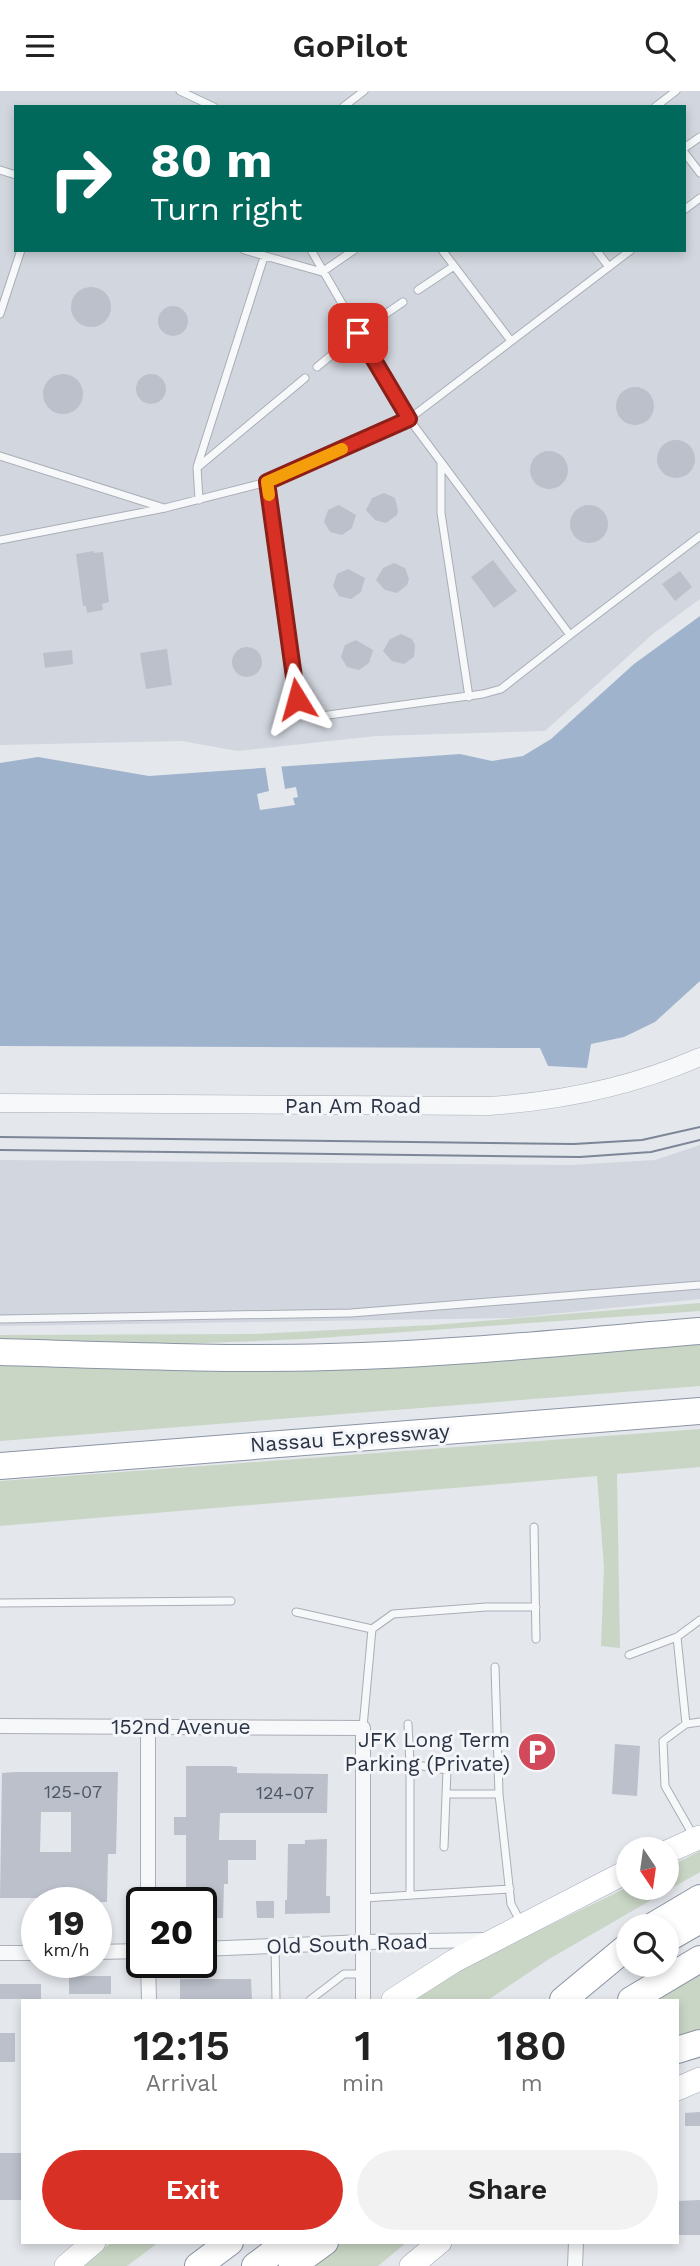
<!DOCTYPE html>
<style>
:root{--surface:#fff;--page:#f2f2f2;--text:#222;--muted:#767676;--accent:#d93025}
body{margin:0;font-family:"Work Sans",sans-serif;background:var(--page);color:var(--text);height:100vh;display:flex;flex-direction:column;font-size:26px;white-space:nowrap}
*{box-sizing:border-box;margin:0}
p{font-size:23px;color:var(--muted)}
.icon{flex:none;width:38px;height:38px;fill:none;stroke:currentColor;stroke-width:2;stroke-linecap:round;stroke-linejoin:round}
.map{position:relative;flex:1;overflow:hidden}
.sheet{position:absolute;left:21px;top:1908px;width:658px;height:245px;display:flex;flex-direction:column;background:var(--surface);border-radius:0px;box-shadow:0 4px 10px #0003}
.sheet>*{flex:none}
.hud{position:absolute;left:14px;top:14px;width:672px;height:147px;border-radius:0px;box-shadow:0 4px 10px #0003;background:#00695c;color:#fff;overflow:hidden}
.needle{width:46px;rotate:167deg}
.fabs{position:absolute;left:616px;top:1746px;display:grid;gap:14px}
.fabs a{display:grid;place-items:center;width:63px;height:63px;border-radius:50%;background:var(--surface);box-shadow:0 4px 10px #0003;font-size:35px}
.speed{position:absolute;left:21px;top:1796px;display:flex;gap:14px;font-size:35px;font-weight:700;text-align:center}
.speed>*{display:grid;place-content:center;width:91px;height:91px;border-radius:50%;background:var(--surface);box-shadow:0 4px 10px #0003;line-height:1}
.speed small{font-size:18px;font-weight:400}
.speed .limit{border:4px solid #111;border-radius:10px;background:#fff;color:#111}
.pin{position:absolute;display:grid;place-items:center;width:60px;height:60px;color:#fff;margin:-30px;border-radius:14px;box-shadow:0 4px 10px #0006}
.me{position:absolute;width:77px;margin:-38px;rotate:352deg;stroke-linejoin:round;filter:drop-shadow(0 0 5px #0008)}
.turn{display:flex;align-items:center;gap:24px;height:147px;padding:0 21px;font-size:32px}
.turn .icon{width:91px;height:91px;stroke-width:2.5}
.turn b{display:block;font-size:49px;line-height:60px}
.eta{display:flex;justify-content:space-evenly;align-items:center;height:119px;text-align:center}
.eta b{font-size:42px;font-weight:600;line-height:49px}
.action{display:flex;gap:14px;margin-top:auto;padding:14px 21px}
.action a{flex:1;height:80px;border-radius:42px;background:var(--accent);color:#fff;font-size:28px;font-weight:600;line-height:80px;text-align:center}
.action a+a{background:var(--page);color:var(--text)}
header{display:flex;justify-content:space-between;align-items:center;height:91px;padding:0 21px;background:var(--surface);font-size:32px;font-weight:600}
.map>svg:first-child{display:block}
</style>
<header><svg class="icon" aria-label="menu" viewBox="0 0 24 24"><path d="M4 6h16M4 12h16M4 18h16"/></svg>GoPilot<svg class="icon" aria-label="search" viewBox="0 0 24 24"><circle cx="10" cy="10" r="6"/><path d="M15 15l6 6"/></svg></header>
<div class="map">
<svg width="700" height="2175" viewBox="0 0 700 2175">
<rect width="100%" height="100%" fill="#e4e7ec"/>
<path fill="#d2d6de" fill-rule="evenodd" d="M0 0H700V508L654 542 545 640 376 645 237 660 182 650 0 654ZM16 16H684V159H16Z
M700 1054V1208L512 1227 0 1235V1069L571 1074 655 1069Z"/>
<path fill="#c9d6c5" d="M700 1212V1220L305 1248 181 1253 0 1251V1244L255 1243 433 1234Z
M700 1249V1295L0 1350V1267Z
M700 1338V1376L617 1383 620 1557 601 1555 604 1476 597 1385 0 1435V1390Z
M700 1760V1781L549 1868 488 1909H414L458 1879 628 1796 667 1797V1777Z
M700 1884V1938L677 1947V1909H655Z
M112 2151H159L127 2175H83Z
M342 2151H407L378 2175H306Z"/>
<path fill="#9fb4cc" d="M700 525V890L655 931 624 946 591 953 587 977 548 975 540 957 0 955V672L38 666 149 685 460 663 492 670 523 665 551 648 634 573Z"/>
<path fill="#e4e7ec" d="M281 673 285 698 296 696 298 706 293 707 295 714 260 719 257 703 269 700 265 674Z"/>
<path fill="#bbc0ca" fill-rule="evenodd" d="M71 216a20 20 0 1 1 40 0a20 20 0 1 1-40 0Z
M158 230a15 15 0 1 1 30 0a15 15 0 1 1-30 0Z
M43 303a20 20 0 1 1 40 0a20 20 0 1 1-40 0Z
M136 298a15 15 0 1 1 30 0a15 15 0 1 1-30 0Z
M616 315a19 19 0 1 1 38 0a19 19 0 1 1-38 0Z
M657 368a19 19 0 1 1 38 0a19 19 0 1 1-38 0Z
M530 379a19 19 0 1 1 38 0a19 19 0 1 1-38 0Z
M384 402 395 407 398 419 397 424 386 432 375 429 366 419 372 407Z
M570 433a19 19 0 1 1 38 0a19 19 0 1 1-38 0Z
M339 414 356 424 352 437 342 444 330 441 324 431 328 419Z
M94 460V462L103 461 109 511 102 513 103 519 87 522 86 515H83L76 463Z
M493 469 517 500 494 517 471 486Z
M394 472 405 477 409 488 407 494 397 502 385 499 376 489 383 477Z
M348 478 365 487 361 501 351 508 339 505 333 495 337 483Z
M680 480 692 496 675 510 662 493Z
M401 543 412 548 415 554 414 566 404 573 392 570 383 560 390 548Z
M356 549 373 559 369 572 359 579 347 576 341 566 345 554Z
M232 571a15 15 0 1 1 30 0a15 15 0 1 1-30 0Z
M167 558 172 594 146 598 140 562Z
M72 559 73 573 45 577 43 562Z
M615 1653 640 1655 637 1705 612 1703Z
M186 1675H230L237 1676V1682L328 1683 327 1722H220L219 1749H256V1769H228V1793H224L223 1827H201V1811H186V1744H174V1726H186Z
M15 1681H118L116 1763H108L107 1811H44V1807H0L2 1682ZM41 1721H71V1761H40Z
M327 1748 326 1805H330V1822L285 1823V1809H287L288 1753H305V1749Z
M256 1810H274V1827H257Z
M69 1885H111V1903H69Z
M180 1888H251L252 1909H180Z
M0 1893H41V1908H0Z
M0 1942H15V1971H0Z
M700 2021V2035H685V2022Z
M0 2062H22L23 2109H0Z
M700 2109V2144H677V2110Z"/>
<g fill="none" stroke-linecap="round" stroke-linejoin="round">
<g stroke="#a9aeb7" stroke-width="9">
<path id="service" d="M180 0 214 16
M343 16 364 0
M655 16 676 0
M684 57 700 46
M684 61 700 82
M0 79 16 84
M684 119 700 107
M244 159 322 181 354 159
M311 159 409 328 570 544 700 445
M442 159 511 250
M596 159 609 176
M418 199 454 175
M0 223 21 159
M317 276 358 242 403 211
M0 365 164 417
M441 372V422L469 606
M198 376 305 287
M199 409 197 376 264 166
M0 449 165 417 267 391
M570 544 501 598 483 603 321 625 306 620 297 608 267 391 409 328 631 159
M0 1228 351 1222 700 1194
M534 1436 536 1548
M0 1512 231 1510
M296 1521 372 1538 393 1523 486 1516H536
M677 1546 686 1633
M629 1564 677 1546 700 1529
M495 1576 499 1703 511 1813 520 1830
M408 1633 410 1673
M363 1636 372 1538
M446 1703H499
M693 1744 665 1695 663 1650 686 1633 700 1631
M410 1804V1673L447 1679 444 1756
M364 1807 510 1798
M275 1855 276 1909
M310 1909 344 1883H363"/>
</g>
<g stroke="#a9aeb7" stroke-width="16">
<path id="minor" d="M0 1635 363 1637V1909
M148 1811V1636
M201 1858 364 1851 487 1849
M96 1861 142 1860
M0 1862H37
M148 1871 149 1909
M575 2175 576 2151"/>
</g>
<g stroke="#a9aeb7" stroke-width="19">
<path id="tertiary" d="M0 1012 489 1015C563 1010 632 996 700 966"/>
</g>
<g stroke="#a3abb8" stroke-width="24">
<path id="primary" d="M667 1761 700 1746
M393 1909 454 1870 628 1780
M677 1998 700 1988
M66 2175 94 2151
M411 2175 440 2151"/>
</g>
<g stroke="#8b94a3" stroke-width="28">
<path id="motorway" d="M0 1261C110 1264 220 1269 329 1266 453 1263 577 1250 700 1240
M0 1375 700 1320
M651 1836 700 1807
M667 1848 700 1829
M563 1909 628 1855
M631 1909 700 1868
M677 1959 700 1952
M198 2175 230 2151
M255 2175 287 2151
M292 2175 325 2151"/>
</g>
<use href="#service" stroke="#f7f8fa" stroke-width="7"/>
<use href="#minor" stroke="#f7f8fa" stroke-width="14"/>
<use href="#tertiary" stroke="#f7f8fa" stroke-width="18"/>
<use href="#primary" stroke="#fff" stroke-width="23"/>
<use href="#motorway" stroke="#fff" stroke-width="26"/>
<path stroke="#7d8696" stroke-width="2" d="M0 1046 574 1053 642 1049 700 1036
M0 1059 580 1066 651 1061 700 1049"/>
</g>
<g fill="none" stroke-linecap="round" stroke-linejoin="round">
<g stroke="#8d1f18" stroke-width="18">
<path id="route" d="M297 608 267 391 409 328 358 242"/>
</g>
<use href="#route" stroke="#d93025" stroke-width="12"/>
<path stroke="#f59e0b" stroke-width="12" d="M269 404 267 391 342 358"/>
</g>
<defs>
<g id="parking-disc" transform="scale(2.0125)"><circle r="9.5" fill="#d1495b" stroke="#f4f6f9"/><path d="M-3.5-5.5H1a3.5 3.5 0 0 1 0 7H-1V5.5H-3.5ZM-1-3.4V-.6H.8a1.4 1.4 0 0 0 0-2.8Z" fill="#fff"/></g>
</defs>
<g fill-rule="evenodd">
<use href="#parking-disc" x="537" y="1661"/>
</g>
<g text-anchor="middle" stroke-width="6" stroke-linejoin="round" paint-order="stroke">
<g font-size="18" fill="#4f5766">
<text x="73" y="1707">125-07</text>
<text x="285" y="1708">124-07</text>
</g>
<g font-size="21" fill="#2b3445" stroke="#f4f6f9">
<text x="353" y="1022">Pan Am Road</text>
<text transform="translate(350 1347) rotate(-4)" y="7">Nassau Expressway</text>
<text x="181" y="1643">152nd Avenue</text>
<text transform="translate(347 1853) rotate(-2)" y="7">Old South Road</text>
</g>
<g font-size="21" fill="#2b3445" stroke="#f4f6f9" text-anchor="end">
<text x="510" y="1656">JFK Long Term<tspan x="510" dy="24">Parking (Private)</tspan></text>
</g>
</g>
</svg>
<div class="fabs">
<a><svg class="needle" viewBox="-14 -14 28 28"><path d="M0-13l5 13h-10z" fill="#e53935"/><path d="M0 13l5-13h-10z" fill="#767676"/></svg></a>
<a><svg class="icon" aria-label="search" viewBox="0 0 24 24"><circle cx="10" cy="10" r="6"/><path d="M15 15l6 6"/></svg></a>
</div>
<div class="speed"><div>19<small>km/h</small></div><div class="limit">20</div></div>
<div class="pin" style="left:358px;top:242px;background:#d93025"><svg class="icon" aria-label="arrive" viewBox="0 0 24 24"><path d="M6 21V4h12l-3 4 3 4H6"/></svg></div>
<svg class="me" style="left:297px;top:608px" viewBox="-20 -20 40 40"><path d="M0-17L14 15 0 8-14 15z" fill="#d93025" stroke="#fff" stroke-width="4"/></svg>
<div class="hud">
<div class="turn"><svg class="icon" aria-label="right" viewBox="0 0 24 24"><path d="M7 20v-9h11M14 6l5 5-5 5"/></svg><div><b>80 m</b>Turn right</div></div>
</div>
<section class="sheet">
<div class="eta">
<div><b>12:15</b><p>Arrival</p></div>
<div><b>1</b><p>min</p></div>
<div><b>180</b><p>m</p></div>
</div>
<div class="action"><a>Exit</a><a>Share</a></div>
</section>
</div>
